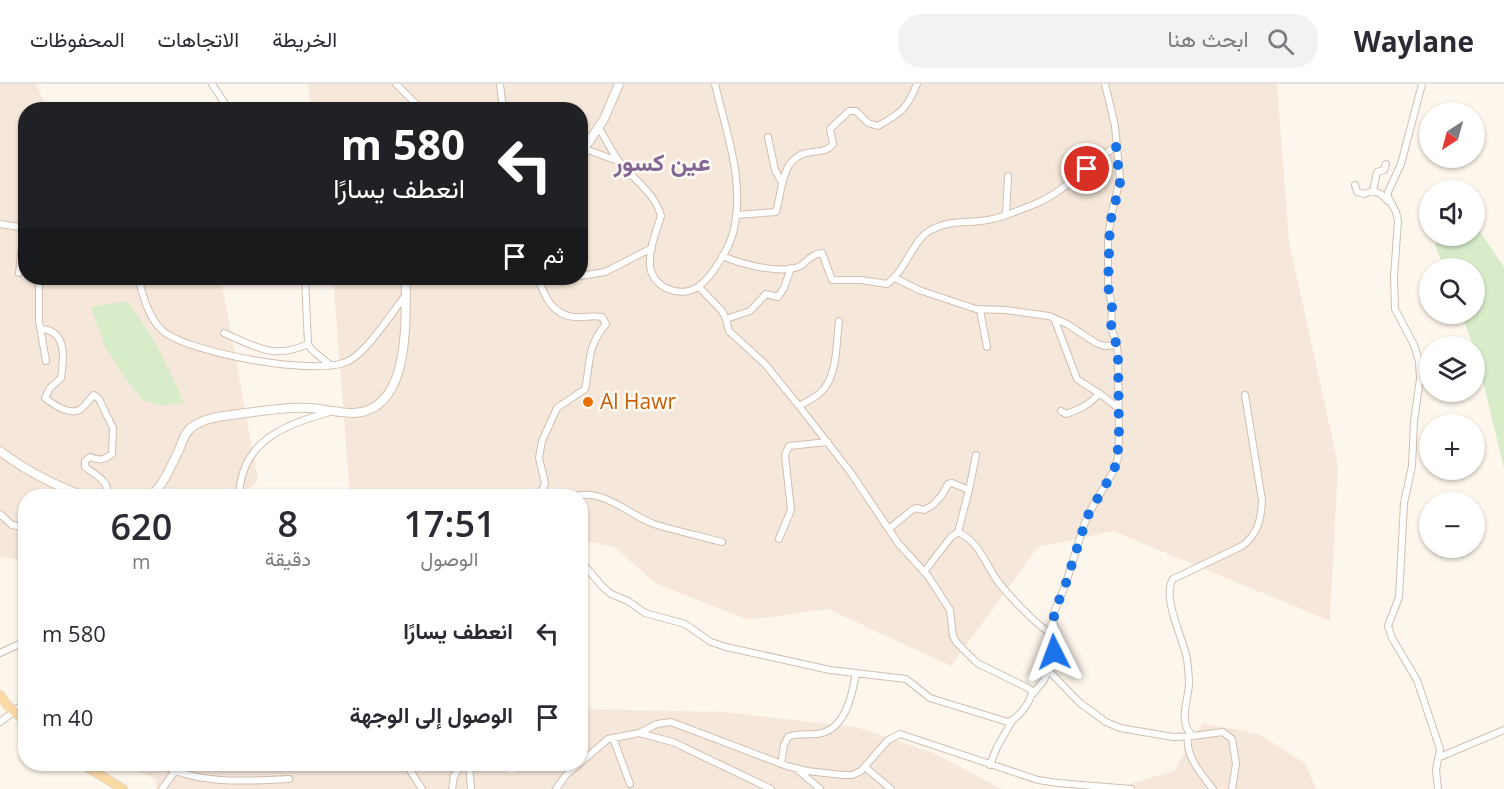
<!DOCTYPE html>
<html lang="ar">
<meta charset="utf-8">
<style>
:root{--surface:#fff;--page:#f2f2f3;--text:#2b2b33;--muted:#7c7c81;--line:#e1e1e2}
body{margin:0;font-family:"Open Sans",Vazirmatn,sans-serif;background:var(--page);color:var(--text);direction:rtl;height:100vh;display:flex;flex-direction:column;font-size:22px;white-space:nowrap}
*{box-sizing:border-box;margin:0}
p{font-size:20px;color:var(--muted)}
.icon{flex:none;width:33px;height:33px;fill:none;stroke:currentColor;stroke-width:2;stroke-linecap:round;stroke-linejoin:round}
.map{position:relative;flex:1;overflow:hidden;direction:ltr}
.side{position:absolute;left:18px;top:405px;width:570px;height:282px;display:flex;flex-direction:column;background:var(--surface);border-radius:24px;box-shadow:0 2px 4px #0004;direction:rtl}
.side>*{flex:none}
.hud{position:absolute;left:18px;top:18px;width:570px;height:183px;border-radius:24px;box-shadow:0 2px 4px #0004;direction:rtl;background:#202124;color:#fff;overflow:hidden}
.needle{width:39px;rotate:216deg}
.buttons{position:absolute;left:1419px;top:18px;display:grid;gap:12px}
.buttons a{display:grid;place-items:center;width:66px;height:66px;border-radius:50%;background:var(--surface);box-shadow:0 2px 4px #0004;font-size:30px}
.pin{position:absolute;display:grid;place-items:center;width:51px;height:51px;color:#fff;margin:-26px;border:3px solid #fff;border-radius:50%;box-shadow:0 2px 6px #0007}
.me{position:absolute;width:66px;margin:-33px;rotate:357deg;stroke-linejoin:round;filter:drop-shadow(0 0 4px #0008)}
.turn{display:flex;align-items:center;gap:21px;height:126px;padding:0 24px;font-size:27px}
.turn .icon{width:78px;height:78px;stroke-width:2.5}
.turn b{display:block;font-size:42px;line-height:51px}
.then{display:flex;align-items:center;height:57px;padding:0 24px;background:#0003;gap:12px;font-size:22px}
.eta{display:flex;justify-content:space-evenly;align-items:center;height:102px;text-align:center}
.eta b{font-size:36px;font-weight:600;line-height:42px}
ul{padding:0;list-style:none}
li{display:flex;align-items:center;gap:18px;height:84px;padding:0 24px}
li div{flex:1}
li b{display:block;font-size:22px}
li em{font-style:normal}
header{display:flex;align-items:center;gap:36px;box-sizing:border-box;height:84px;padding:0 30px;background:var(--surface);border-bottom:2px solid var(--line)}
header strong{font-size:28px}
nav{display:flex;gap:33px;margin-inline-start:auto;font-size:21px}
.search{width:420px;height:54px;background:var(--page);display:flex;align-items:center;gap:15px;box-sizing:border-box;padding:0 21px;border-radius:24px;color:var(--muted);font-size:22px}
.map>svg:first-child{display:block}
</style>
<header>
<strong>Waylane</strong>
<div class="search"><svg class="icon" aria-label="search" viewBox="0 0 24 24"><circle cx="10" cy="10" r="6"/><path d="M15 15l6 6"/></svg>ابحث هنا</div>
<nav><a>الخريطة</a><a>الاتجاهات</a><a>المحفوظات</a></nav>
</header>
<div class="map">
<svg width="1504" height="705" viewBox="0 0 1504 705">
<rect width="100%" height="100%" fill="#fdf6ec"/>
<path fill="#f5e8da" d="M0 0H36L48 25 26 26V194H219L221 195 258 396 241 412H26L25 477 0 472Z
M307 0H1277L1289 157 1338 381 1330 537 1113 447 1038 463 951 582 828 525 749 536 657 500 614 463 581 456 580 412H350L333 194H580V26L312 25Z
M581 625 723 628 856 643 934 669 1002 705H156V696L125 680H483L513 690 522 680H580Z
M1203 639 1258 650 1305 679 1316 705H1113L1174 687Z"/>
<path fill="#d8ecc9" d="M1475 141 1504 183V385L1476 268 1461 230H1474V184H1444L1435 161 1441 152H1474Z
M127 217C152 248 168 282 184 319L162 322 143 316 127 297 104 261 91 223Z"/>
<g fill="none" stroke-linecap="round" stroke-linejoin="round">
<g stroke="#d1beb0" stroke-width="8">
<path id="minor" d="M212 0 229 26
M396 0 422 26
M500 0 503 26
M1422 0 1401 80 1388 108V113L1396 128 1398 137 1394 193 1395 225 1414 261 1419 277 1420 295 1414 337 1412 382 1404 419 1399 513 1388 542 1392 554 1417 596 1440 665 1436 686 1438 705
M599 44C605 54 611 66 618 76 632 95 655 108 661 132 656 148 649 164 650 181 651 203 681 216 699 202 712 193 729 164 733 149 746 99 726 48 715 0
M768 53 775 86 781 97
M585 65 618 77
M1355 101 1357 108 1364 110 1373 107 1381 110 1388 117
M1373 107 1377 88 1384 86 1386 80
M1006 130 1008 92
M736 131 776 128C783 105 780 71 812 68 821 67 828 67 833 60L830 45 849 27H856L868 39 878 42C901 29 907 25 917 0
M0 140 26 144
M722 172C741 180 778 190 798 183 807 180 808 171 822 169L832 196H861L887 200C906 186 912 158 929 147 950 135 965 140 987 136 1001 134 1017 127 1030 122 1063 110 1088 81 1116 62
M19 189 24 144
M580 192 605 188 652 164
M39 194V237L46 277
M138 194C143 211 148 234 163 247 189 269 318 293 348 277 366 269 392 229 405 212
M305 194 308 260 312 266 330 281
M538 194C544 211 552 231 574 233 584 234 592 231 602 233L606 240C586 264 591 277 585 305L557 324 542 357 539 374 545 399 540 412
M895 194 919 206 976 225 1005 226 1049 232 1067 240 1096 259 1104 262 1117 261
M539 197 573 194
M980 226 987 263
M1054 234 1077 295 1103 312 1118 324
M726 235 750 227 766 210 778 213 784 204 791 184
M41 245C67 246 64 274 61 294L50 304 45 314C54 321 74 335 84 322 88 318 90 314 94 311L99 315 113 344 112 370C104 376 100 377 90 373L85 377V383C95 390 112 399 106 412
M224 249C256 263 274 276 308 260
M799 322C808 317 817 313 823 306 838 289 836 258 839 237
M1061 327 1066 330C1080 325 1090 321 1099 309
M969 406 976 371
M239 412C241 357 284 341 330 328
M576 412C605 405 629 431 654 440 676 447 700 452 722 458
M0 430 12 441 26 444
M890 444 912 426 916 424 924 426 933 421 942 411 948 400 952 399 969 406 958 448
M779 455 791 426 785 371 789 362 828 358
M580 476 602 502 611 510 628 517 645 529 685 540 711 558 726 563 830 586 906 595 930 614 1008 638C1018 635 1031 618 1032 607L1028 604 977 579 957 559 953 552 950 526 928 492 898 459 851 389 799 322 765 280 729 247 726 235 722 227 699 203
M924 488 951 453 958 448C977 457 983 474 993 490 1000 503 1042 548 1055 551
M0 569 26 557
M1049 587 1080 619 1106 638 1120 644 1173 653 1193 652
M1032 611 1044 596 1050 582 1056 558 1053 531 1065 502 1084 441 1090 427 1113 388 1118 374 1119 350 1118 275 1117 261 1111 243 1112 222 1108 202V156L1111 132 1120 95 1115 42 1105 0
M0 638 20 623 26 614
M639 649 657 640 671 638 787 682 807 687 843 691H852L861 687 888 656 900 650 1038 696 1058 699 1131 705
M1188 653C1185 672 1202 691 1213 705
M613 654 630 700
M1440 673 1504 646
M580 679 608 655 639 649 673 658 771 705
M162 680C195 701 251 697 289 695
M406 680 422 705
M469 680 471 705
M781 680 784 661 788 653C797 649 807 651 817 650 845 647 852 612 856 589
M990 681 997 663 1012 637
M865 683 891 705
M798 686 820 705
M162 705 175 687
M452 705 454 692 462 680
M556 705 566 691 579 680
M1232 705 1236 680 1232 655 1223 648 1193 652C1177 639 1189 615 1189 599 1189 591 1188 583 1187 575 1184 556 1161 513 1173 495L1242 462C1258 450 1261 436 1262 416L1245 311"/>
</g>
<g stroke="#d6c0b0" stroke-width="10">
<path id="secondary" d="M580 71 604 35 619 0
M0 367C26 387 54 401 84 412
M151 412C164 400 171 382 179 366 182 358 185 348 192 343 207 332 228 332 245 329 267 327 287 322 309 324 324 325 339 329 354 329 412 326 405 234 406 194"/>
</g>
<g stroke="#dad1cd" stroke-width="10">
<path id="primary" d="M0 611 7 621 26 638
M82 680 123 705"/>
</g>
<use href="#minor" stroke="#fff" stroke-width="6"/>
<use href="#secondary" stroke="#fff" stroke-width="8"/>
<use href="#primary" stroke="#fbd9a5" stroke-width="9"/>
</g>
<g fill="none" stroke-linecap="round" stroke-linejoin="round">
<path stroke="#1a73e8" stroke-width="10" stroke-dasharray="0 18" d="M1054 568 1056 558 1053 539 1055 526 1065 502 1087 433 1113 388 1117 378 1119 350 1118 275 1117 261 1111 248 1112 222 1108 202 1110 139 1120 100 1116 62 1087 85"/>
</g>
<circle fill="#e8710a" stroke="#fffaf3" stroke-width="2" cx="588" cy="318" r="6"/>
<g text-anchor="middle" stroke-width="5" stroke-linejoin="round" paint-order="stroke">
<g font-size="21" fill="#c56008" stroke="#fffaf3" text-anchor="start">
<text x="600" y="325">Al Hawr</text>
</g>
<g font-size="24" font-weight="bold" fill="#846695" stroke="#fffaf3">
<text x="662" y="87">عين كسور</text>
</g>
</g>
</svg>
<div class="buttons">
<a><svg class="needle" viewBox="-14 -14 28 28"><path d="M0-13l5 13h-10z" fill="#e53935"/><path d="M0 13l5-13h-10z" fill="#7c7c81"/></svg></a>
<a><svg class="icon" aria-label="sound" viewBox="0 0 24 24"><path d="M4 9h4l5-4v14l-5-4H4zM17 9q2 3 0 6"/></svg></a>
<a><svg class="icon" aria-label="search" viewBox="0 0 24 24"><circle cx="10" cy="10" r="6"/><path d="M15 15l6 6"/></svg></a>
<a><svg class="icon" aria-label="layers" viewBox="0 0 24 24"><path d="M12 4l9 5-9 5-9-5zM3 14l9 5 9-5"/></svg></a>
<a>+</a>
<a>−</a>
</div>
<div class="pin" style="left:1087px;top:85px;background:#d93025"><svg class="icon" aria-label="arrive" viewBox="0 0 24 24"><path d="M6 21V4h12l-3 4 3 4H6"/></svg></div>
<svg class="me" style="left:1054px;top:568px" viewBox="-20 -20 40 40"><path d="M0-17L14 15 0 8-14 15z" fill="#1a73e8" stroke="#fff" stroke-width="4"/></svg>
<div class="hud">
<div class="turn"><svg class="icon" aria-label="left" viewBox="0 0 24 24"><path d="M17 20v-9H6M10 6l-5 5 5 5"/></svg><div><b>580 m</b>انعطف يسارًا</div></div>
<div class="then">ثم<svg class="icon" aria-label="arrive" viewBox="0 0 24 24"><path d="M6 21V4h12l-3 4 3 4H6"/></svg></div>
</div>
<section class="side">
<div class="eta">
<div><b>17:51</b><p>الوصول</p></div>
<div><b>8</b><p>دقيقة</p></div>
<div><b>620</b><p>m</p></div>
</div>
<ul>
<li><svg class="icon" aria-label="left" viewBox="0 0 24 24"><path d="M17 20v-9H6M10 6l-5 5 5 5"/></svg><div><b>انعطف يسارًا</b></div><em>580 m</em></li>
<li><svg class="icon" aria-label="arrive" viewBox="0 0 24 24"><path d="M6 21V4h12l-3 4 3 4H6"/></svg><div><b>الوصول إلى الوجهة</b></div><em>40 m</em></li>
</ul>
</section>
</div>
